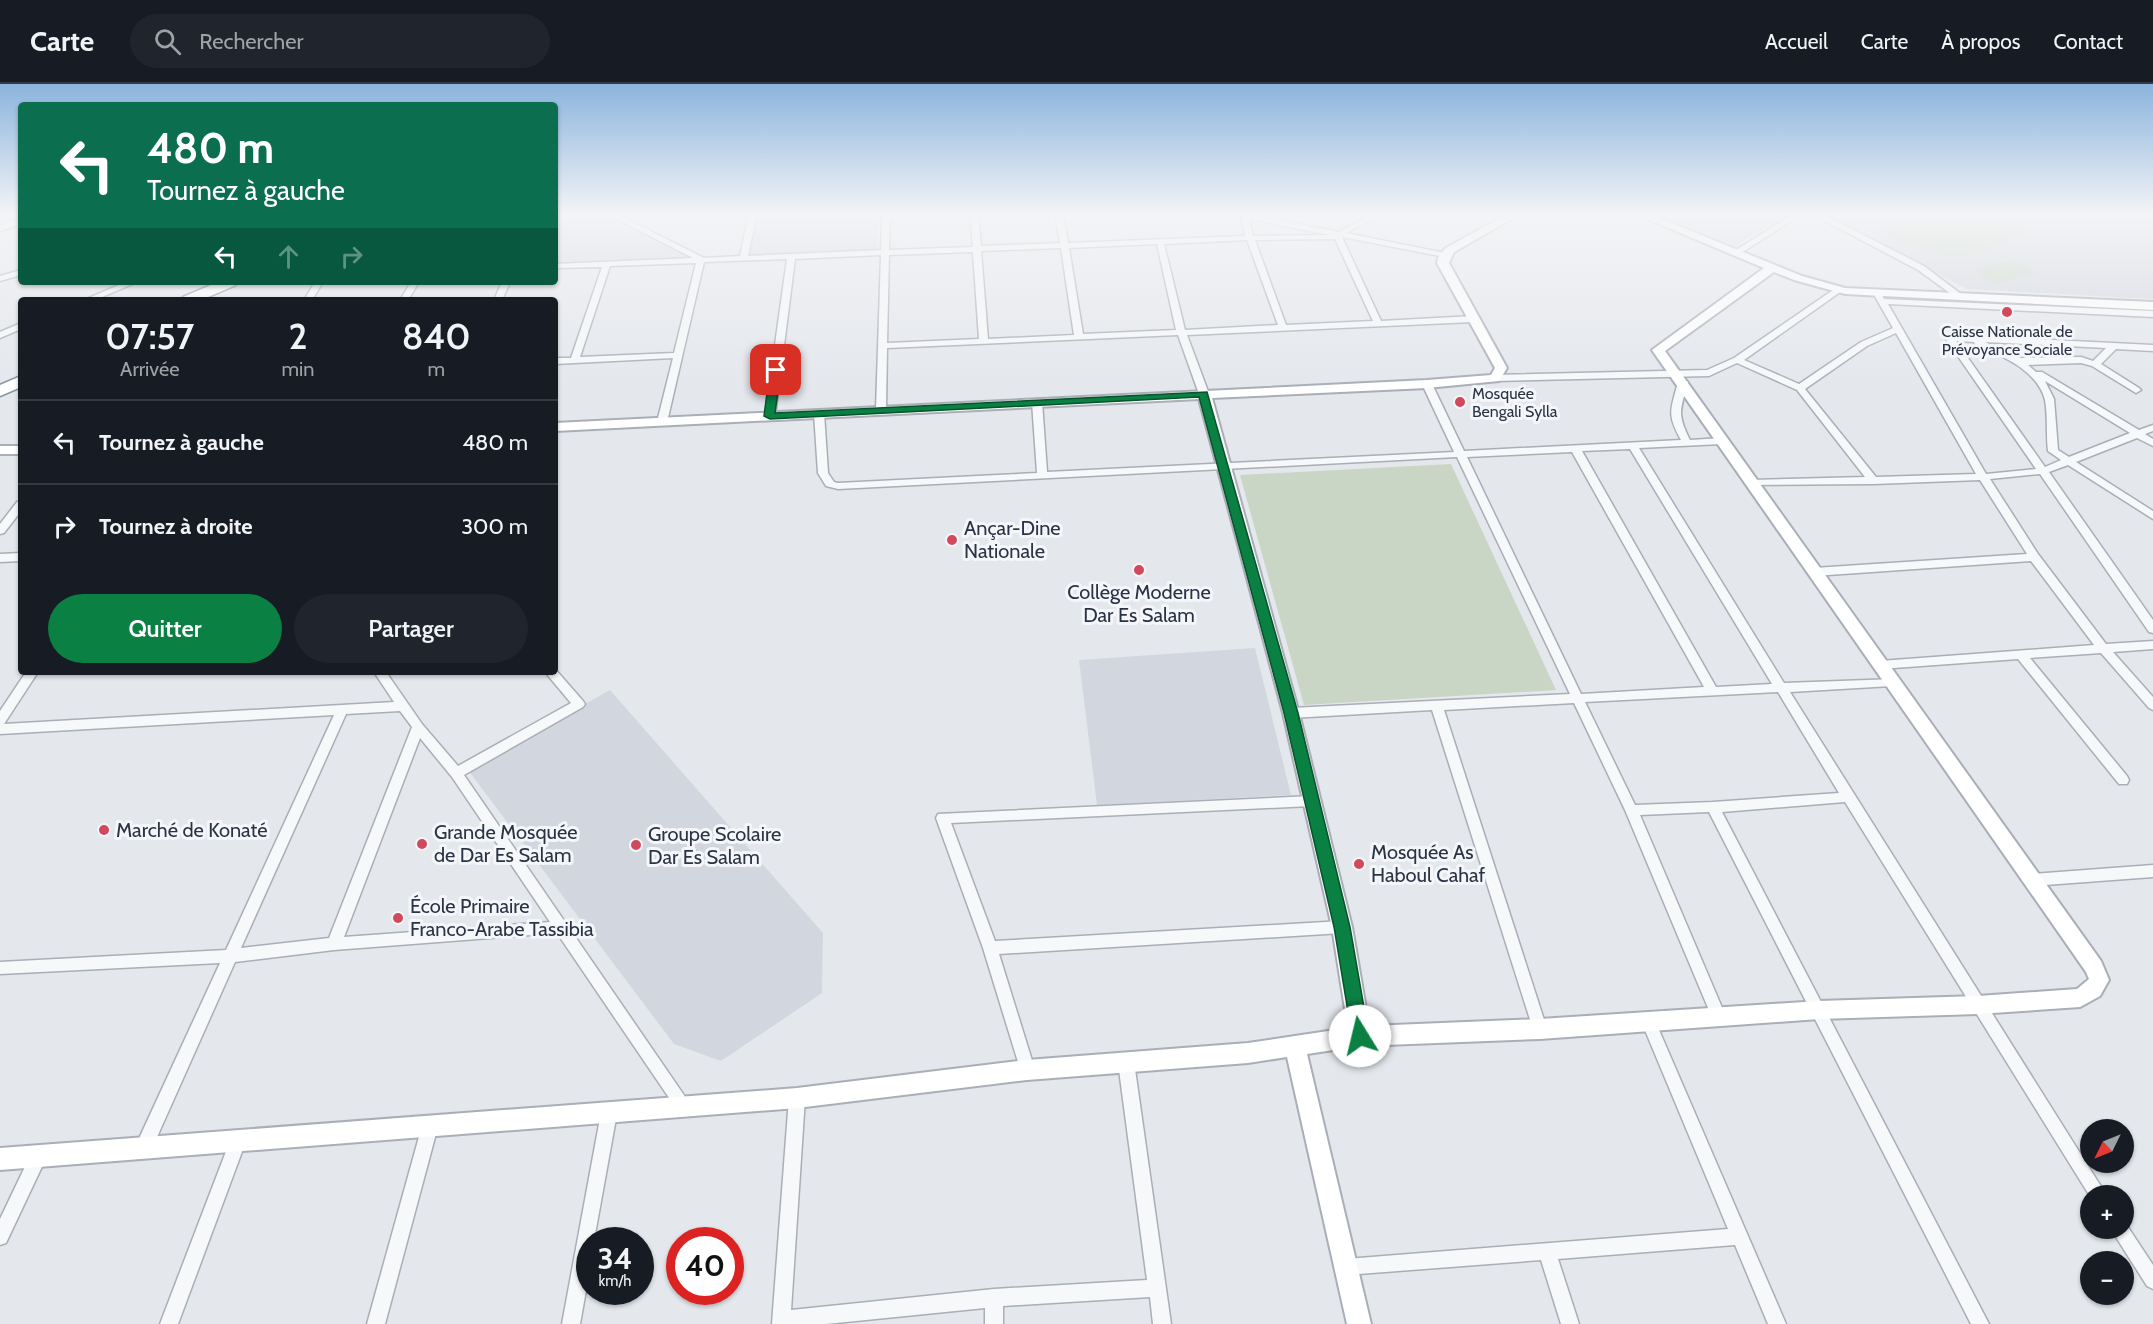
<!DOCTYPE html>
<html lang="fr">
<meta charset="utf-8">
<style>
:root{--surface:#171b24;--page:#20242c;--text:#f1f3f6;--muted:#9ea1a6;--line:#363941;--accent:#0b8043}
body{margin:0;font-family:Cabin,sans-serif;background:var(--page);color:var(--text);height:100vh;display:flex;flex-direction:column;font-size:22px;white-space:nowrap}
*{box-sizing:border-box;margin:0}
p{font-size:20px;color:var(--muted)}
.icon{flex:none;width:33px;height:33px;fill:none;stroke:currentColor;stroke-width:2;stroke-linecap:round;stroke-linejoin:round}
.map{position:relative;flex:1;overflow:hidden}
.side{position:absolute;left:18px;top:213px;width:540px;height:378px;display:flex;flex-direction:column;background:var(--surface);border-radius:6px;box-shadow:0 2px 4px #0004}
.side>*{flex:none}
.hud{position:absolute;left:18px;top:18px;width:540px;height:183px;border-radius:6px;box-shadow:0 2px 4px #0004;background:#0b6e4f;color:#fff;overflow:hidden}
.needle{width:39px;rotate:227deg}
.buttons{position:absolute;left:2080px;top:1035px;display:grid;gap:12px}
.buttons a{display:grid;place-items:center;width:54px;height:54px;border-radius:50%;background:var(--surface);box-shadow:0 2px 4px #0004;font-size:30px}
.speed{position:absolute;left:576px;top:1143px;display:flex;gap:12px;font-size:30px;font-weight:700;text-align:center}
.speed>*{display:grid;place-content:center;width:78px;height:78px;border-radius:50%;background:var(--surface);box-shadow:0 2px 4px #0004;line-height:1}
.speed small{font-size:15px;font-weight:400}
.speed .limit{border:9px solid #d22;background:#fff;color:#111}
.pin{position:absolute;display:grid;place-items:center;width:51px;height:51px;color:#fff;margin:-26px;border-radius:12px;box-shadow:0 3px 9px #0006}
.me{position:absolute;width:66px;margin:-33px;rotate:351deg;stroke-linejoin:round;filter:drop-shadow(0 0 4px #0008)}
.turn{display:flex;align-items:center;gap:21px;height:126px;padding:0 30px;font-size:27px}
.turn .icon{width:78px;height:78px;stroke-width:2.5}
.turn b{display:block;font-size:42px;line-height:51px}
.lanes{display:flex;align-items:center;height:57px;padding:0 30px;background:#0003;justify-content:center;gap:30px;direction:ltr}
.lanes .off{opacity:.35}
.eta{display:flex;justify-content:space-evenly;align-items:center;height:102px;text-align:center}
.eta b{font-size:36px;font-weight:600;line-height:42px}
.primary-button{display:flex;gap:12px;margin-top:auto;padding:12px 30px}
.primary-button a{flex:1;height:69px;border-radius:36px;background:var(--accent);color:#fff;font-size:24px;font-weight:600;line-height:69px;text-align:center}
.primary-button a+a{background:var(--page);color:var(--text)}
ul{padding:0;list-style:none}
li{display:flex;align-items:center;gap:18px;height:84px;padding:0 30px;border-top:2px solid var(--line)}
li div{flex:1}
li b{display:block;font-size:22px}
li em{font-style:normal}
header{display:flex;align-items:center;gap:36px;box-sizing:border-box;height:84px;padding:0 30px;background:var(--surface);border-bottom:2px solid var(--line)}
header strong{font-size:28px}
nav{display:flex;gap:33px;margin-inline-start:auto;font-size:21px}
.search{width:420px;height:54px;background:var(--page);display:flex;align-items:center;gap:15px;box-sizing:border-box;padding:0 21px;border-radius:33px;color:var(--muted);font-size:22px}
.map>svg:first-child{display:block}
</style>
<header>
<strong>Carte</strong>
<div class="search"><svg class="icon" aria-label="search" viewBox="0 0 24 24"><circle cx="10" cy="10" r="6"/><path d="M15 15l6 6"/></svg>Rechercher</div>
<nav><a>Accueil</a><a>Carte</a><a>À propos</a><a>Contact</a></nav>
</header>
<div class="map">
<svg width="2153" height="1240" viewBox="0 0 2153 1240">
<rect width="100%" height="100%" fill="#e4e7ec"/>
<path fill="#d2d6de" d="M555 129H609L701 175 555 182Z
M759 129H879L877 166 748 171Z
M1654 129H1789L1735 162Z
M1822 129H2153V215L1967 205Z
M1255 564 1291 711 1097 721 1079 576Z
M610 606 823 849 822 909 721 977 674 960 468 686Z"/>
<path fill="#c9d6c5" d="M1882 129H2036L2037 140C1982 168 1967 185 1905 159 1894 155 1881 149 1878 136Z
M2013 176 2036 189 1996 200 1974 187Z
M1451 380 1556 606 1304 621 1240 391Z"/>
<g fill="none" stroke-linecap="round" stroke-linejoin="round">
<g stroke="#a9aeb7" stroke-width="3">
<path id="street" d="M605 129H615L704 174 740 172 749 129H757L748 172 881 166 882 129H890L889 166 973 163 970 129H978L981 162 1060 159 1055 129H1063L1068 159 1245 152 1241 133 1227 129H1252L1251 131 1339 148 1375 129H1385L1346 149 1445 169 1449 171 1445 173 1342 153 1381 237 1473 232 1477 235 1473 238 1187 251 1209 310 1204 313 1199 310 1178 251 887 264 886 325 881 328 876 325 881 171 795 175 775 332 770 335 765 332 787 175 704 178 667 338 662 341 657 338 673 274 555 280V274H571L602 183 555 184V180L693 174ZM1249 135 1330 151 1253 152ZM1335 155 1373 237 1286 241 1255 156ZM1247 156 1278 241 1185 246 1164 160ZM1157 160 1176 246 1083 250 1069 164ZM1061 164 1074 251 988 255 981 167ZM973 168 979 255 887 259 889 171ZM696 179 674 269 580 273 610 182Z
M1795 129H1804L1738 171 1731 169Z
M1810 129H1820L1924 182 1965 213 1958 215 1918 186Z
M21 135V140L0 147V142Z
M21 186V191L0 197V192Z
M126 198H137L95 216H84Z
M315 198H323L312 216H304Z
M411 198H419L408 216H400Z
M502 198H510L502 216H494Z
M1836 204 1843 206 1744 276 1799 300 1861 258 1893 244 1873 209 1877 206 1880 207 1884 215 2153 227V233L1888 220 1986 390 2036 385 1946 255 1947 253 1955 251 2153 261V267L2116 265 2101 280 2139 304 2141 306 2136 309 2092 282 2081 279 2028 281 2036 288H2042L2139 346 2153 341V347L2145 350 2153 355V362L2137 354 2076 378 2153 427V435L2068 381 2049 388 2153 536V549L2149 548 2040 390 1990 395 2038 470 2106 560 2153 557V565L2113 568 2153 613V626L2149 624 2101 569 2030 574 2127 692 2129 696 2127 700H2119L2018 575 1880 585 1874 581 1880 577 2094 561 2031 477 1814 492 1809 488 1814 484 2027 470 1980 396 1874 400 1746 401V397L1750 396 1865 393 1797 306 1737 279 1709 292 1495 297 1490 294 1495 291 1707 286 1734 274ZM1896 249 1976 390 1876 393 1805 305 1867 262ZM1956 257 1974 258 1975 260C2001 272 2037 285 2045 316 2048 333 2046 350 2048 367L2061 376 2045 383ZM1985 258 2106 264 2093 277 2081 273 2019 274ZM2045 297 2130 349 2069 373 2058 366 2054 315Z
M21 239V245L0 254V248Z
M1683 295 1688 298C1681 325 1676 329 1690 356L1722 354 1727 357 1722 360 1639 364 1784 599 1896 595 1898 598 1896 601 1892 602 1790 608 2107 1112H2091V1114L1845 718 1722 728 1989 1240H1971L1709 728 1640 731 1726 933 1724 938 1719 940 1714 938 1625 726 1574 619 1444 626 1547 945 1545 950 1540 952 1535 950 1533 945 1432 626 1291 634 1287 632 1285 629 1287 626 1291 624 1570 610 1457 373 838 405 826 402 818 389 814 329 819 326 824 329 828 389 834 398 838 399 1037 389 1032 318 1037 315 1042 318 1047 388 1454 368 1422 300 1427 297 1432 300 1464 367 1681 356C1666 329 1671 326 1678 298ZM1630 365 1772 600 1716 603 1582 367ZM1572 368 1704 603 1581 610 1467 373ZM1778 608 1839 709 1713 718 1635 721 1585 618Z
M21 417V427L4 449 0 450V440L17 418Z
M21 469V477L0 478V470Z
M555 585 583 617 585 620 583 623 464 691 688 1017 691 1022 688 1027 683 1030 678 1027 557 849 334 866 235 878 149 1071 143 1073 137 1071 135 1065 137 1059 220 879 0 890V878L226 866 334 631 0 650V627L26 588H38L4 640 394 618 374 588H386L422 640 458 682 571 619 545 588H555ZM400 627 412 643 329 854 241 864 346 630ZM420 654 452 693 550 838 344 853Z
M1311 712 1316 713 1317 717 1316 721 1311 722 951 739 995 857 1342 837 1347 839 1349 843 1347 847 1342 849 999 870 1035 986 1032 991 1027 993 1022 991 983 864 936 734 938 730Z
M2153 781V793L2032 802 2027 800 2025 796 2027 792 2032 790Z
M1649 932 1654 934 1656 939 1786 1240H1768L1735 1161 1558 1175 1579 1240H1561L1541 1176 1346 1191 1340 1189 1338 1183 1340 1177 1346 1175 1728 1145 1642 939 1644 934Z
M1126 971 1131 973 1134 978 1171 1240H1153L1150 1213 1003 1222V1240H985V1224L826 1240H772L789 1014 792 1009 797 1006 802 1009 805 1014 791 1226 994 1205 1147 1196 1118 978 1121 973Z
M609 1021 615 1024 617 1029 594 1156H590V1184L580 1240H562L601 1029 603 1024Z
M430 1034 436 1037 438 1042 385 1240H367L422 1042 424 1037Z
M238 1049 244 1051 246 1057 178 1240H160L230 1057 232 1051Z
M39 1064 45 1066 47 1072 6 1159 0 1161V1135L33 1066Z
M2124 1137 2153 1181V1205L2147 1202 2114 1150 2112 1144H2124Z"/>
</g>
<g stroke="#a9aeb7" stroke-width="4">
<path id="secondary" d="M1509 129H1522L1454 168 1449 179 1507 284 1499 297 1427 304 1212 314 1299 629 1352 843 1369 942 1540 935 1819 917 1978 912 2077 905 2089 895 2086 888 1652 266 1764 184 1633 129H1647L1802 192 1845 204 2153 218V226L1845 210 1794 196 1774 188 1665 267 2101 877 2109 896 2100 912 2080 923 1978 930 1819 935 1540 955 1360 962 1307 970 1371 1240H1347L1287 973 1248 979 1027 996 797 1024 0 1086V1064L797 1004 1027 976 1248 959 1348 944 1332 843 1283 629 1199 315 555 347V339L1427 296 1491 291 1495 284 1437 179 1439 171 1446 164Z
M0 362H21V370H0Z"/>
</g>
<g stroke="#8b94a3" stroke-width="3">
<path id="highway" d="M218 198H238L236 201 201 216H181L183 213Z
M21 292V303L0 312V301Z"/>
</g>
<use href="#street" fill="#f7f8fa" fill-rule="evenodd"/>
<use href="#secondary" fill="#fff" fill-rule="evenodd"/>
<use href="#highway" fill="#fff" fill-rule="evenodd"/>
</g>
<linearGradient id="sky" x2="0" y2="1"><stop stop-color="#8bb4dd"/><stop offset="0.43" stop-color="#f3f4f6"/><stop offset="1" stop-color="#f3f4f6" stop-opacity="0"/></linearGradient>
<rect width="2153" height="303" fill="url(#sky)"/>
<path fill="#0b8043" stroke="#07532c" stroke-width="1.5" d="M776 283 781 286 775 329 1207 308 1298 629 1350 843 1369 952 1366 957 1360 960 1354 957 1352 952 1334 843 1284 629 1199 313 770 335 764 332 770 286Z"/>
<g fill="#d1495b" stroke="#f4f6f9" stroke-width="2">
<circle cx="2007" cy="228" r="6"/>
<circle cx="1460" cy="318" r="6"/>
<circle cx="952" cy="456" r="6"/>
<circle cx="1139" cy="486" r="6"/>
<circle cx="104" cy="746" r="6"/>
<circle cx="422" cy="760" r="6"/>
<circle cx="636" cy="761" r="6"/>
<circle cx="1359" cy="780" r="6"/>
<circle cx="398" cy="834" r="6"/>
</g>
<g text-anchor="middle" stroke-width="6" stroke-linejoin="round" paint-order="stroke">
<g font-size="16" fill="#2b3445" stroke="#f4f6f9">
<text x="2007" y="253">Caisse Nationale de<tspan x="2007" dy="18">Prévoyance Sociale</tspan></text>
<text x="1472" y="315" text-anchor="start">Mosquée<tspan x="1472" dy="18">Bengali Sylla</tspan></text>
</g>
<g font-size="20" fill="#2b3445" stroke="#f4f6f9" text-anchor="start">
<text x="964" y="451">Ançar-Dine<tspan x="964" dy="23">Nationale</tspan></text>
<text x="1139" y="515" text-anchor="middle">Collège Moderne<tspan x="1139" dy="23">Dar Es Salam</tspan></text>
<text x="116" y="753">Marché de Konaté</text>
<text x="434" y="755">Grande Mosquée<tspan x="434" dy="23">de Dar Es Salam</tspan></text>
<text x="648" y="757">Groupe Scolaire<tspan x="648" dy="23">Dar Es Salam</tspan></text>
<text x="1371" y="775">Mosquée As<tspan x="1371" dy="23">Haboul Cahaf</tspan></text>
<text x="410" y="829">École Primaire<tspan x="410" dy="23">Franco-Arabe Tassibia</tspan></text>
</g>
</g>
</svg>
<div class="buttons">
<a><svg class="needle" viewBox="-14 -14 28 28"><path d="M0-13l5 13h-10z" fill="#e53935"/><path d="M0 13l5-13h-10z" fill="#9ea1a6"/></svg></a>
<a>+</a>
<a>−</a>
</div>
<div class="speed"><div>34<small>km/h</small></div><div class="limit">40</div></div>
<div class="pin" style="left:776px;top:286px;background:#d93025"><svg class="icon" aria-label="arrive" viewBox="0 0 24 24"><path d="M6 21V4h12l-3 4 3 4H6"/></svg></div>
<svg class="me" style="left:1360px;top:952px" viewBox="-20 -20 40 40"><circle r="19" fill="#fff"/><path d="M0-13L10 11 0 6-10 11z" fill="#0b8043"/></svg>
<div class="hud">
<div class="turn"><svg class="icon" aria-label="left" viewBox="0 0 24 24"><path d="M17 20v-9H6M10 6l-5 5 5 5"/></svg><div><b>480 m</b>Tournez à gauche</div></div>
<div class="lanes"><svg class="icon" aria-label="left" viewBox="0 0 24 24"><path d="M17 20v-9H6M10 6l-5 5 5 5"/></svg><svg class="icon off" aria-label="ahead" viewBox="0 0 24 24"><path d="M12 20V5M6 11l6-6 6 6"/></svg><svg class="icon off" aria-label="right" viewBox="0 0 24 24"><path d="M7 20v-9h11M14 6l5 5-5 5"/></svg></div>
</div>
<section class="side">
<div class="eta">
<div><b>07:57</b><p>Arrivée</p></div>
<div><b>2</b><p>min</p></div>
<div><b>840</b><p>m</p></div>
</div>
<ul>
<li><svg class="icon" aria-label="left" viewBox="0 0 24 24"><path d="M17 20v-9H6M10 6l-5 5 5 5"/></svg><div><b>Tournez à gauche</b></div><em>480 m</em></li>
<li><svg class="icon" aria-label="right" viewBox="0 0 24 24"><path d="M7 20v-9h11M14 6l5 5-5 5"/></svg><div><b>Tournez à droite</b></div><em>300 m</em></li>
</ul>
<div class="primary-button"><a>Quitter</a><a>Partager</a></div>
</section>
</div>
